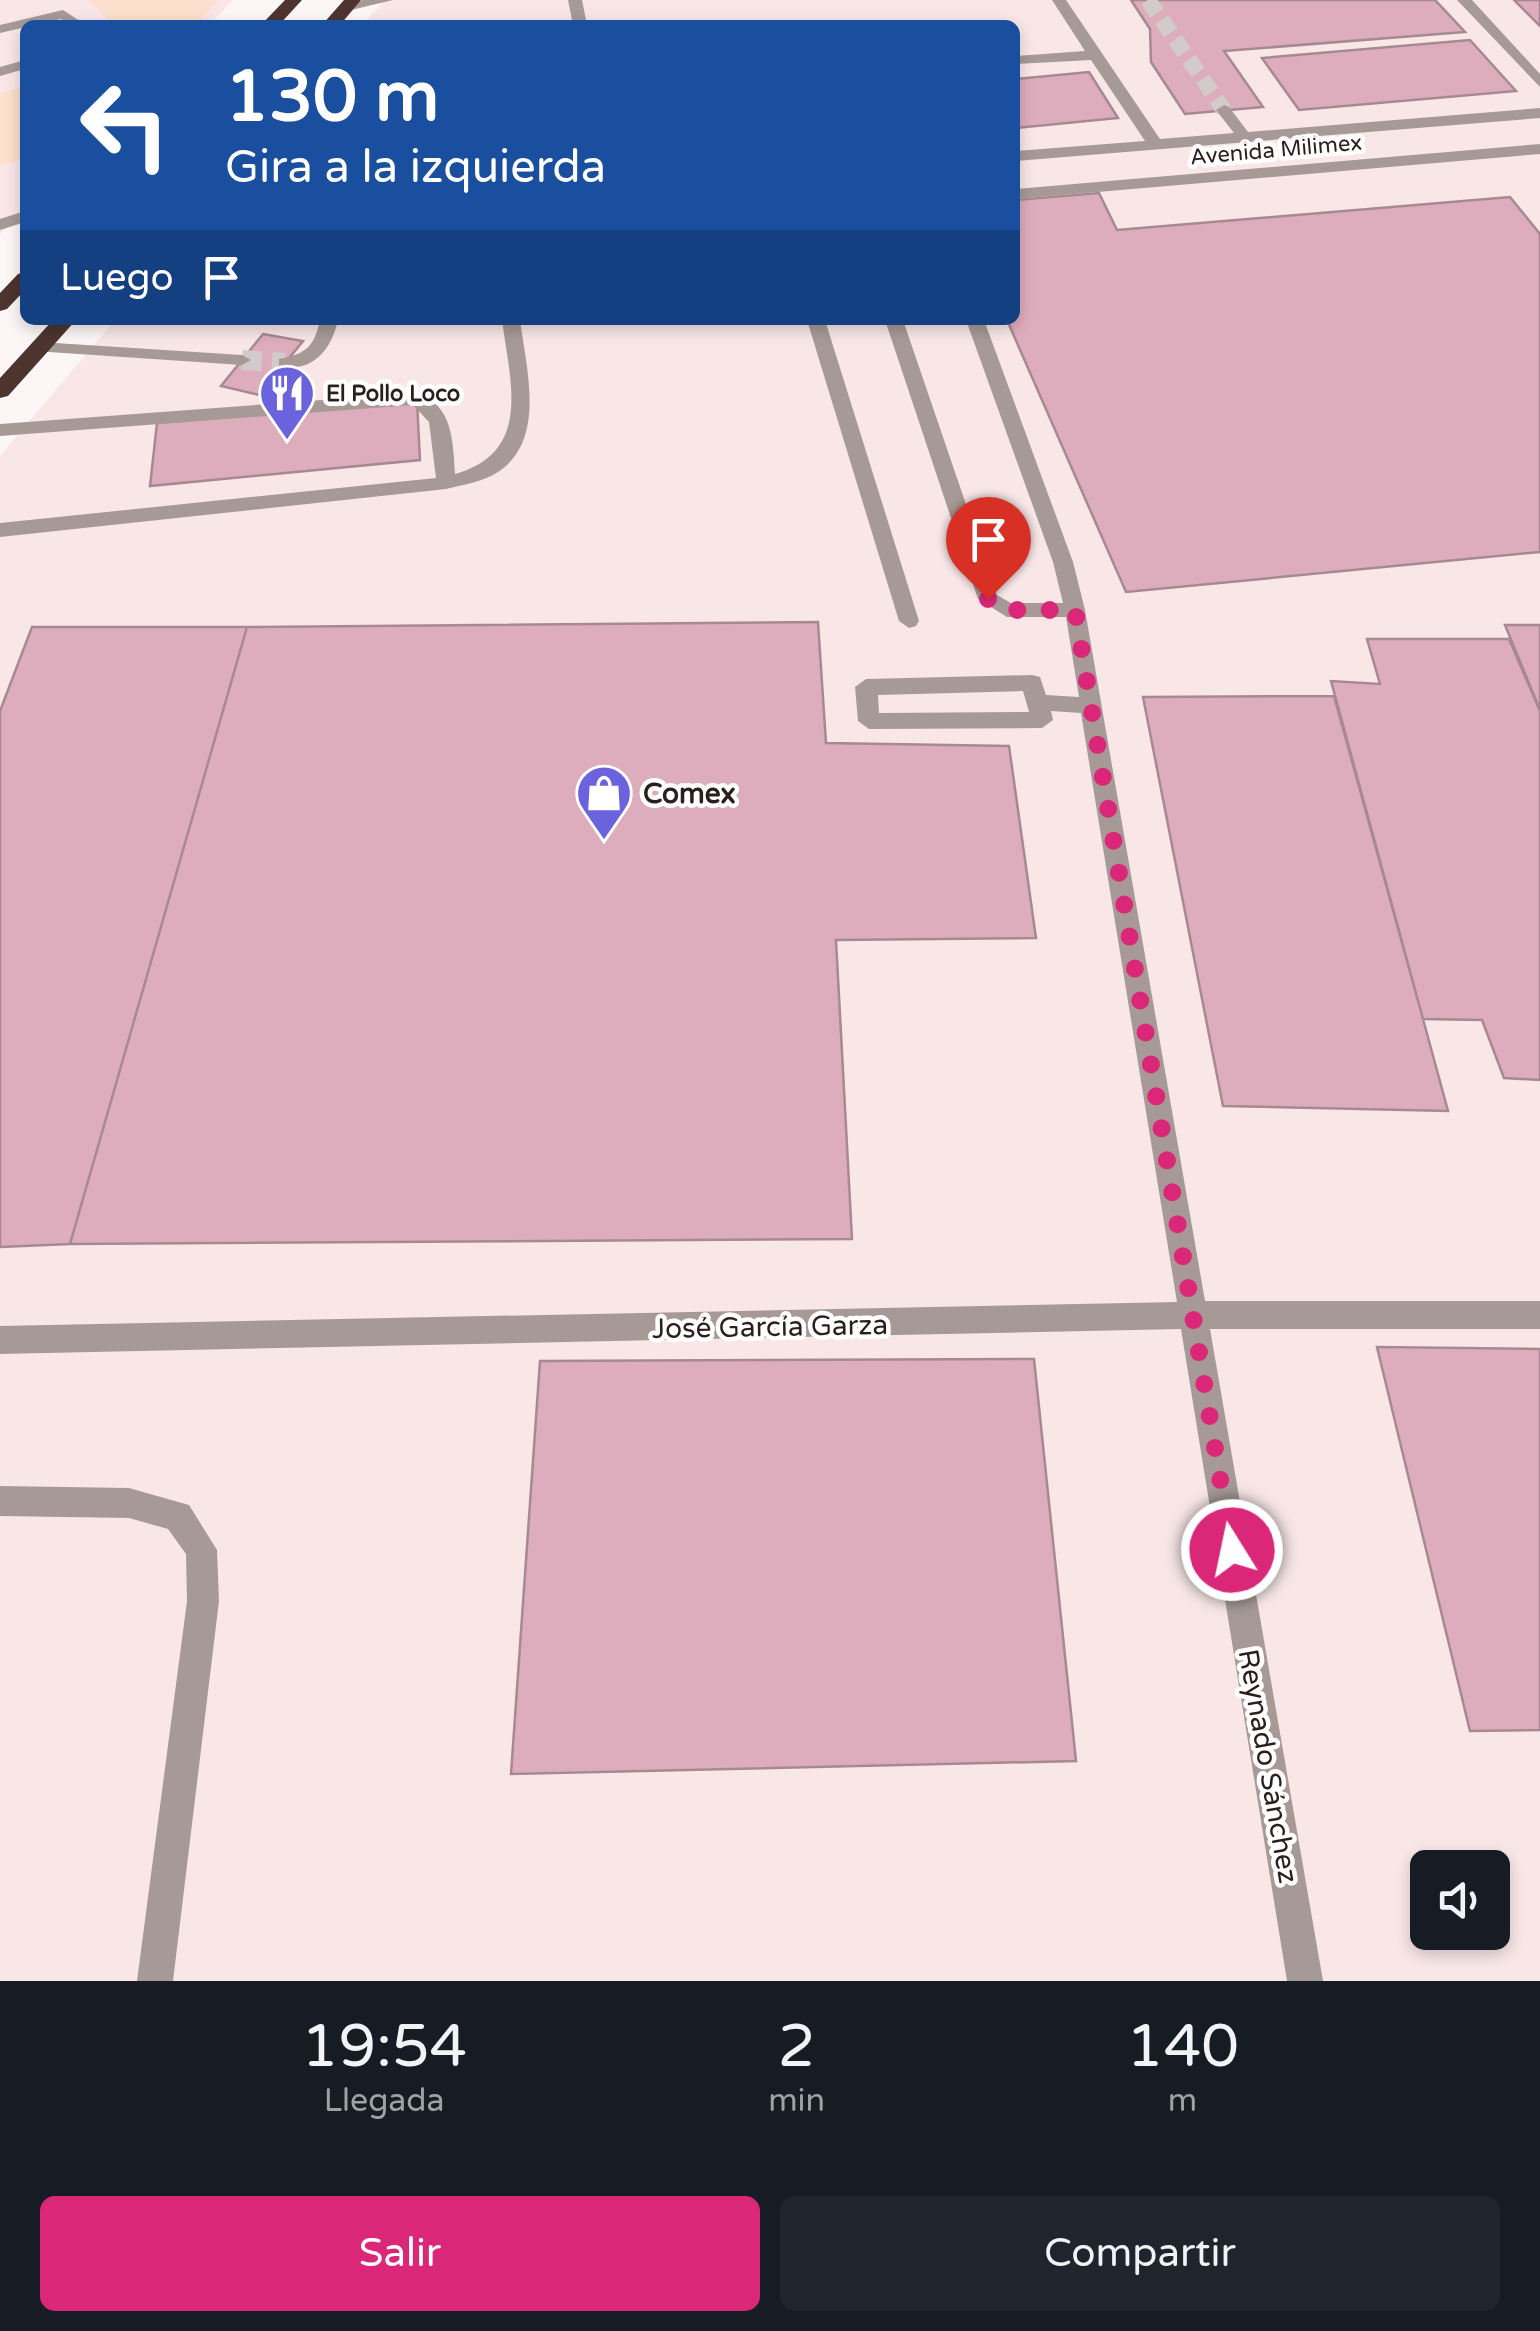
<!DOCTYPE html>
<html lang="es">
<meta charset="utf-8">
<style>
:root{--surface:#171b24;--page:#20242c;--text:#f1f3f6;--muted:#9ea1a6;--accent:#db2777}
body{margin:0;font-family:"Varela Round",sans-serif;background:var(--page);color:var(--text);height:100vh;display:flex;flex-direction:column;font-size:38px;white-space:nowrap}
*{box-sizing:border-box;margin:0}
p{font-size:32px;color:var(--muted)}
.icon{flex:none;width:55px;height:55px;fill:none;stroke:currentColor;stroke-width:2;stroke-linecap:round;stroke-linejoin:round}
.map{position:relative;height:1981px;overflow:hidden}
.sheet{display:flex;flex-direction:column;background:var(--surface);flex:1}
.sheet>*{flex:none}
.top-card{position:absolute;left:20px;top:20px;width:1000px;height:305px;border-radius:15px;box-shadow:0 5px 15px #0003;background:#1a4fa0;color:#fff;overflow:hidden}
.controls{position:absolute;left:1410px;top:1850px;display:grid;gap:20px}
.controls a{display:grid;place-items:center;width:100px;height:100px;border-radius:15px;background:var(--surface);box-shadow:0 5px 15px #0003;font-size:50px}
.pin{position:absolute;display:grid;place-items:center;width:85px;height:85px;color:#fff;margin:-102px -42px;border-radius:50% 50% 50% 0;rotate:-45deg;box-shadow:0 0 10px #0007}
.pin .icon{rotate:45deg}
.me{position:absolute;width:110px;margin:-55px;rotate:350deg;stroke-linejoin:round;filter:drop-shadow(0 0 8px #0008)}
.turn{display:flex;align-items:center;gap:35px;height:210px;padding:0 40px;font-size:45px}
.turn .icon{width:130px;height:130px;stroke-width:2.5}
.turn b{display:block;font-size:70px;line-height:85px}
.then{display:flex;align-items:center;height:95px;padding:0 40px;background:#0003;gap:20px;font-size:38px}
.eta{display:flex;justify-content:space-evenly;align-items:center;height:170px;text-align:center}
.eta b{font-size:60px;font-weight:600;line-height:70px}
.action{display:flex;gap:20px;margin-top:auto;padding:20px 40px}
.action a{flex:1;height:115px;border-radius:15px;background:var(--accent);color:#fff;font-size:40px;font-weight:600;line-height:115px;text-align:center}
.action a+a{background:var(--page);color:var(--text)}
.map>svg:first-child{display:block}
</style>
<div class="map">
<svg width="1540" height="1981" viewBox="0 0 1540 1981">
<rect width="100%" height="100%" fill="#fdf6f6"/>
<path fill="#f9e7e8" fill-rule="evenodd" d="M0 0H233L209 25H25V209L0 234Z
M384 0H1540V1981H0V456L115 320H1015V25H363ZM1428 1868H1492V1932H1428Z"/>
<path fill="#fcdfcc" d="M89 0H219L195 25H113Z
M25 86V158L0 166V93Z"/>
<path fill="#deadbd" stroke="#a68992" stroke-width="2.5" d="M1131 0H1435L1465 32 1224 51 1263 107 1185 114 1151 62 1150 29Z
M1514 0H1540V26Z
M1470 40 1516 91 1299 110 1262 58Z
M1089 72 1118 118 1015 128V79Z
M1099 193 1117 230 1510 197 1540 234V552L1126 592 1007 320H1015V200Z
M263 334 303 341 259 395 221 386Z
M417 401 420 460 150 486 157 423Z
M818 622 826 743 1009 746 1036 938 836 940 852 1239 70 1244 247 627Z
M1505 625H1540V710Z
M32 627H247L70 1244 0 1247V711Z
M1367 639H1509L1540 711V1080L1504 1078 1482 1020 1423 1019 1331 681 1380 684Z
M1334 696 1423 1019 1448 1111 1223 1106 1143 697Z
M1377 1347 1540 1349V1730L1470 1731Z
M1034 1359 1076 1761 511 1774 540 1361Z"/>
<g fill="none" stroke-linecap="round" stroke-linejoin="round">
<path stroke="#d3cbcb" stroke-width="16" stroke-dasharray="16 8" stroke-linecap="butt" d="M1148 0 1224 110"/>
<path stroke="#d3cbcb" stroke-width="20" stroke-dasharray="20 10" stroke-linecap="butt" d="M242 360 285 363"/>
<path fill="#a79a96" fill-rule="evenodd" d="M363 0H393L347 11 340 7Z
M568 0H582L587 25H573Z
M1052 0H1066L1160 139 1234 133 1216 110 1224 105 1229 107 1248 132 1540 108V118L1015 161V151L1145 141 1091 60 1015 64V56L1085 51Z
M1457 0H1472L1540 74V87Z
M63 10 86 25H70L61 19 0 33V25Z
M25 60V69L0 76V67Z
M1540 144V154L1015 199V189Z
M25 211V222L0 230V219Z
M320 320H338C331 351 313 372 279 367V359C305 354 314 348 320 320Z
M502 320H520C526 367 547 440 498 472 483 482 462 485 446 489L0 537V523L436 478 429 422 413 405 0 436V424L416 393C453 404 453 441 455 474 533 452 510 382 502 320Z
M807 320H825L919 621 916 626 909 628 899 621Z
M885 320H903L997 595 1011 603H1063L1053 562 966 320H984L1073 562 1085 610 1205 1301H1540V1329H1210L1323 1981H1287L1181 1329 0 1354V1326L1177 1302 1081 713 1051 711 1053 720 1042 728 869 729 858 721 855 687 866 679 1032 675 1040 677 1046 695 1079 697 1066 617H1007L978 599ZM1023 691 1029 712 879 713 878 695Z
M40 342 242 355 251 360 242 365 34 351V343Z
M0 1486 129 1488 189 1505 217 1550 219 1601 173 1981H137L187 1601 186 1554 168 1529 129 1518 0 1516Z"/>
<path fill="#4d342e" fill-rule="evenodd" d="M285 0H302L279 25H261Z
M344 0H361L340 25H322Z
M25 272V290L7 309 0 311V293L18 274Z
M53 320H76L8 396 0 398V378Z"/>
</g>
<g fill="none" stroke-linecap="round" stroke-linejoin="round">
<path stroke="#db2777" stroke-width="18" stroke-dasharray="0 32.4" d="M988 599 1006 610H1075L1232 1550"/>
</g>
<defs>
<g id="restaurant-pin" transform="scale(2.875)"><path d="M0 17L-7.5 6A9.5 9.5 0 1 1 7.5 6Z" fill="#6a63dd" stroke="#fff"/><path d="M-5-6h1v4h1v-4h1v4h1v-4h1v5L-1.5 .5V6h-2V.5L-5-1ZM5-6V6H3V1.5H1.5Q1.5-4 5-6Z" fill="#fff"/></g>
<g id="shop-pin" transform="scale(2.875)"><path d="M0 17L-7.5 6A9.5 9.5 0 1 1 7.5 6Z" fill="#6a63dd" stroke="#fff"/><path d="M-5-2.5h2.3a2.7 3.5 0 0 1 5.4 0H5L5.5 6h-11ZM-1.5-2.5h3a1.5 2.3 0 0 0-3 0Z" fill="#fff"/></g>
</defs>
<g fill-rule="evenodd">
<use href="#restaurant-pin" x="287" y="393"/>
<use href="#shop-pin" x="604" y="793"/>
</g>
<g text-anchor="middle" stroke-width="9" stroke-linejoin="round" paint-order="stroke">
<g font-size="22" fill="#2a1e1f" stroke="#fff">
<text transform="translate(1276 149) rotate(-5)" y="8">Avenida Milimex</text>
</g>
<g font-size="22" font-weight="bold" fill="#2a1e1f" stroke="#fff" text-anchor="start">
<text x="326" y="401">El Pollo Loco</text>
</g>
<g font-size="28" font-weight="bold" fill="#2a1e1f" stroke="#fff" text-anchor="start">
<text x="643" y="803">Comex</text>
</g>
<g font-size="28" fill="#2a1e1f" stroke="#fff">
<text transform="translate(770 1326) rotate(-1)" y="10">José García Garza</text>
<text transform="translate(1269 1766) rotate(80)" y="10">Reynado Sánchez</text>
</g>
</g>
</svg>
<div class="controls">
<a><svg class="icon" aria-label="sound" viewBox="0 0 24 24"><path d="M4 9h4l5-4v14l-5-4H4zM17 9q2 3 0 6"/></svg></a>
</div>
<div class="pin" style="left:988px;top:599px;background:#d93025"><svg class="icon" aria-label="arrive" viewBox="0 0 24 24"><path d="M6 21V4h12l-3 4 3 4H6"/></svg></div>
<svg class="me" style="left:1232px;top:1550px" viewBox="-20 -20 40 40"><circle r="17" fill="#db2777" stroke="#fff" stroke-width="3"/><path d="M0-11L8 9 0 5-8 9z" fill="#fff"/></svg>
<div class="top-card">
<div class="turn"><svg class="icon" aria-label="left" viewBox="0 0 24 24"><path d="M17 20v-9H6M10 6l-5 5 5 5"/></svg><div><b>130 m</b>Gira a la izquierda</div></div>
<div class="then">Luego<svg class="icon" aria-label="arrive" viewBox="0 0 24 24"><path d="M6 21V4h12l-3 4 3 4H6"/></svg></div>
</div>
</div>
<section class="sheet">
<div class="eta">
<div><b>19:54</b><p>Llegada</p></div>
<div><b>2</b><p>min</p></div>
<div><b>140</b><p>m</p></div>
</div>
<div class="action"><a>Salir</a><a>Compartir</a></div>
</section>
